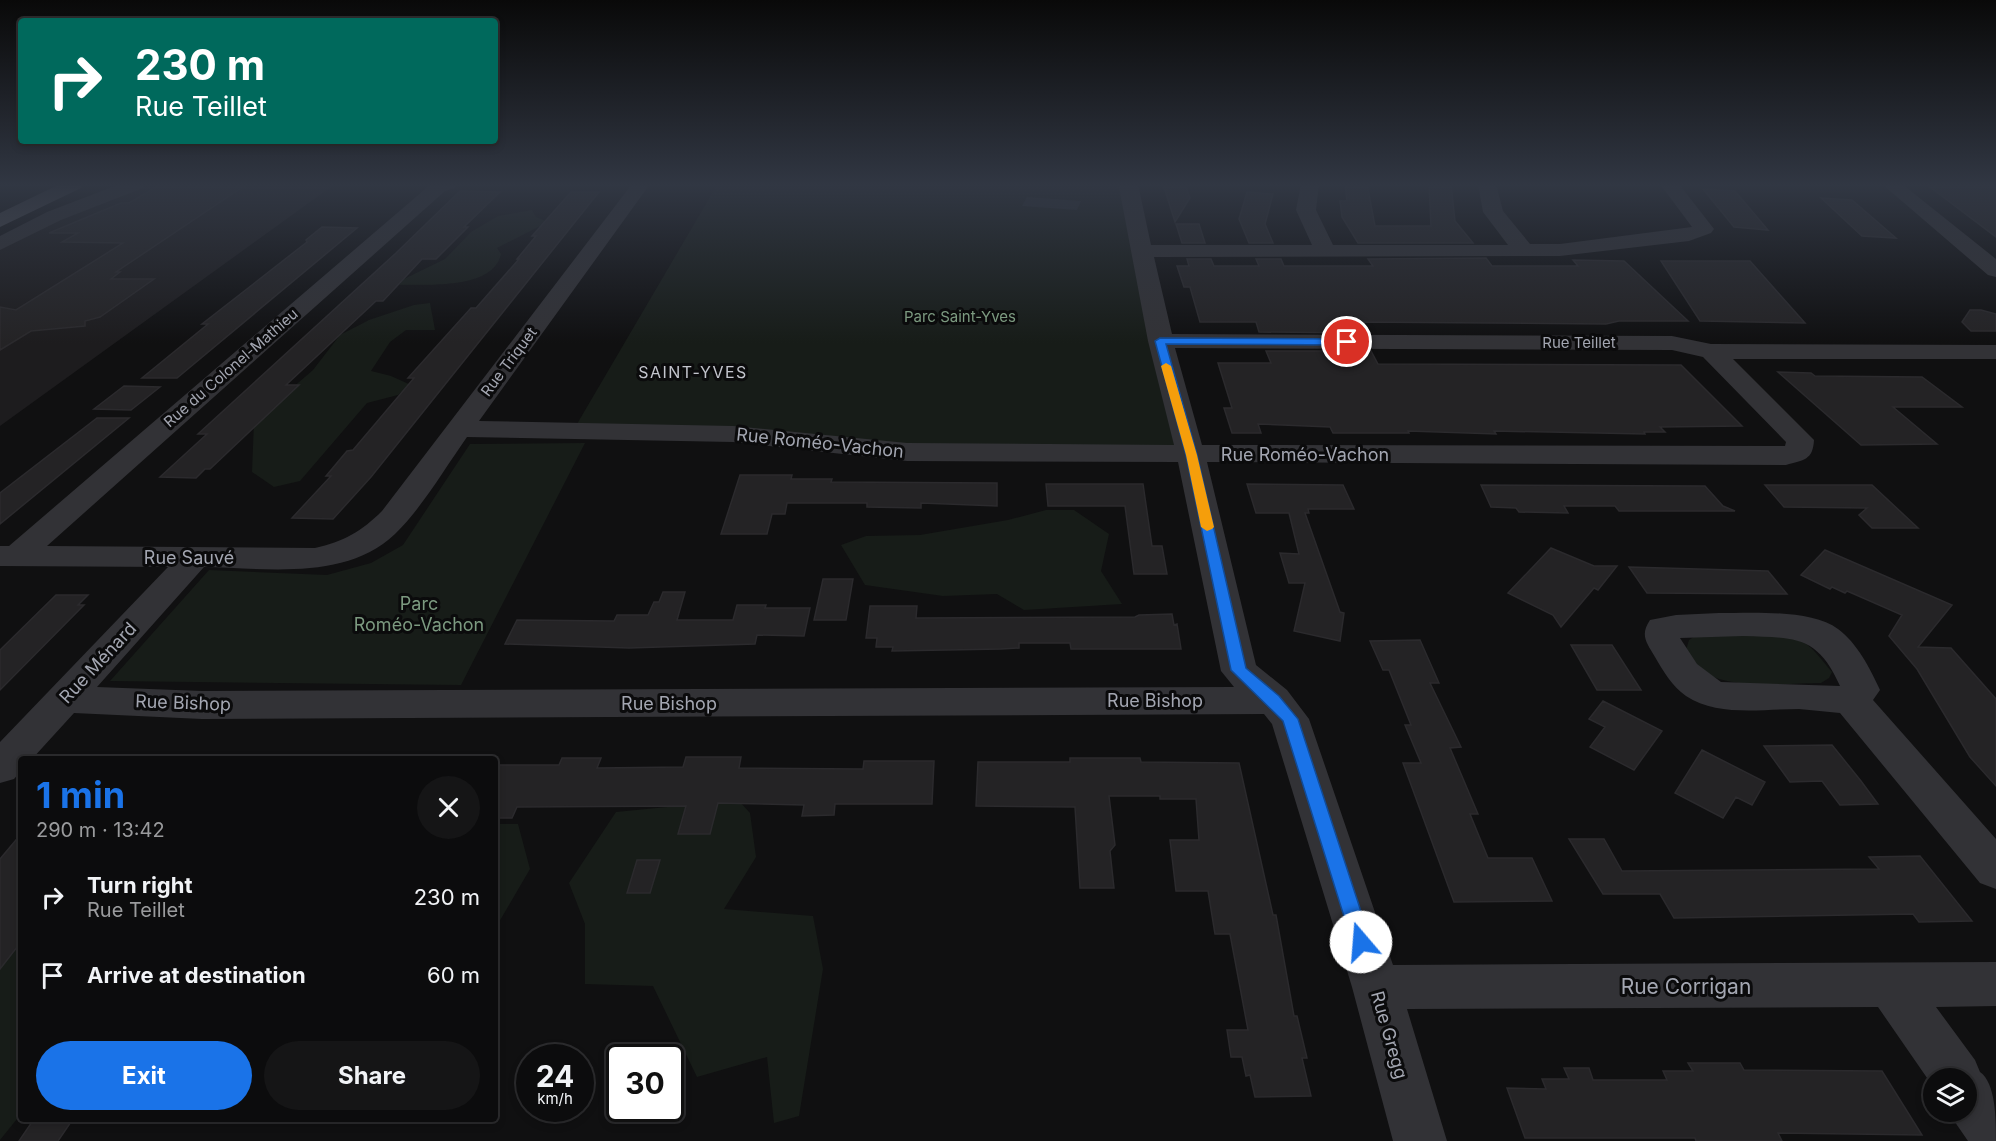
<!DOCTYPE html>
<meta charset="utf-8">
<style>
:root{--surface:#0c0c0d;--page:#151516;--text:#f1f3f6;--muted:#9a9b9d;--line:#2c2c2e;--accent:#1a73e8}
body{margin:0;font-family:Inter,sans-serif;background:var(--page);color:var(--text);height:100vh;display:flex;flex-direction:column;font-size:22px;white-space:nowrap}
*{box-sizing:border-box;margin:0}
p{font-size:20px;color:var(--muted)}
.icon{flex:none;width:33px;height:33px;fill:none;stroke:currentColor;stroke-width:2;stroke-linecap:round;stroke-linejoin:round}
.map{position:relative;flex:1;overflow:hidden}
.drawer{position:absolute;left:18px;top:756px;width:480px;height:366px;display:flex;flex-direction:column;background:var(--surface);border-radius:6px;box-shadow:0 3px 9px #0003,0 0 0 2px var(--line)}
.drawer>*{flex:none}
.guide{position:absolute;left:18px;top:18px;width:480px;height:126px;border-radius:6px;box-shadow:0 3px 9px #0003,0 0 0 2px var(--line);background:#00695c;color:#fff;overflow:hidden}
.tools{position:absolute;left:1923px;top:1068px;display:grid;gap:12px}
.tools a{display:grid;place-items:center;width:54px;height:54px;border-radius:50%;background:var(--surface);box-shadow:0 3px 9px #0003,0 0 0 2px var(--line);font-size:30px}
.speed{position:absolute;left:516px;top:1044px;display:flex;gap:12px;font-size:30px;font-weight:700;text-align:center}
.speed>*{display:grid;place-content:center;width:78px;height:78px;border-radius:50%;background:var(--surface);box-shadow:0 3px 9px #0003,0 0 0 2px var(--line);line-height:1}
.speed small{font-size:15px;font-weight:400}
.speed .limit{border:3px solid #111;border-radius:9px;background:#fff;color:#111}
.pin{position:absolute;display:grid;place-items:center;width:51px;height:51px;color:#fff;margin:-26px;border:3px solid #fff;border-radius:50%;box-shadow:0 2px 6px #0007}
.me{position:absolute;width:66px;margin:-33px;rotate:342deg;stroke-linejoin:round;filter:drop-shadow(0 0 4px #0008)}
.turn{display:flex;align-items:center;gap:21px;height:126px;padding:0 18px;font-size:27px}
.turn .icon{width:78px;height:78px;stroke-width:2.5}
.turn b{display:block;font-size:42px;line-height:51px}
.round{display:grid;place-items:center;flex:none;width:63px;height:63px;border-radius:32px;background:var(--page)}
.head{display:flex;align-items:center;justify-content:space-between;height:102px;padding:0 18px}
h1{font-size:36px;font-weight:700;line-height:45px;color:var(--accent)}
.cta{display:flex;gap:12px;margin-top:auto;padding:12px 18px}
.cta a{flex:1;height:69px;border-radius:36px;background:var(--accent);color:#fff;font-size:24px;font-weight:700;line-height:69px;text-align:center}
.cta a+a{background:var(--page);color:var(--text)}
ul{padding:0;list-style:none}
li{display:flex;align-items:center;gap:18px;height:78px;padding:0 18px}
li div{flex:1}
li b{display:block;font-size:22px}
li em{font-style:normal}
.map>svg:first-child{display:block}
</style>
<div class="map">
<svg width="1996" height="1141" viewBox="0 0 1996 1141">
<rect width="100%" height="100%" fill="#101011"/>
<path fill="#1d1c1e" d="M136 184H335L0 426V244L90 201Z"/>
<path fill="#171c18" d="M819 184H1123L1182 452 935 451 577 424 717 185Z
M532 210 536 217 548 222 497 248 501 254C493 290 428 284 399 285L404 279 445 259 471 232 498 216Z
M430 303 435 330H406L390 342 371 371 391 376 411 385 398 395 367 403 300 481 274 487 252 472 254 421 313 370 340 335 369 320 414 305Z
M585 443 461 685 110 681 209 570 327 575 371 563 403 545 470 444Z
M1046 510H1074L1109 534 1101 571 1122 604 1024 610 997 594 943 596 865 585 841 545 866 536 920 535 1008 520Z
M1695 636C1725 636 1788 628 1810 647 1818 654 1825 664 1832 672L1829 678 1821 683C1789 683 1725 691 1700 669 1694 664 1690 656 1686 650L1689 640Z
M730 791 750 813 756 857 724 909 813 916 823 969 799 1116 774 1123 767 1057 697 1077 653 986 585 984V924L569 883 616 812 667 807Z
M495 824H518L530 869 495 929Z
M0 907 21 909V1114L0 1140Z"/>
<path fill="#282d33" d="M1027 197 1081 201 1077 210 1022 206Z"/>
<path fill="#242325" stroke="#2b2a2d" stroke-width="1.5" d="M161 184H247L116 272H120L111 279H154L100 317 85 321V326L31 331 0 350V307L16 310 123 243 62 242 78 233H49L121 203H129Z
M1163 184H1185L1190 198 1175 222Z
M1345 184H1367L1375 226H1431L1429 184H1451L1455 221 1473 243H1358L1342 217 1340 201H1347Z
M1926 184H1996V237Z
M1703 189 1735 191 1768 230 1734 227Z
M460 191 500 192 464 227H468L436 259H422L383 301H376L286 385H299L210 469H205L196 478 160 477 207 434H198L396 253Z
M571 192H599L371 477 333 519 292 518 331 476H326L347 451 353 450 414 378H408L471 308H476L519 259H517L536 236H532Z
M1247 192 1273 194 1265 224 1273 243H1249L1239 219Z
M1821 198 1852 200 1896 238 1862 236Z
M1176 224H1199L1205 243H1182Z
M322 227 357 228 177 378H142L208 324H202L307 242 306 240Z
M1486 258 1492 266H1578L1573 260 1624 261 1688 321H1619L1606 324 1357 322 1362 333 1259 332 1256 322H1200L1190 287H1184L1177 266H1189L1187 259H1211L1214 266H1259L1256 259H1281L1284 266H1373L1368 259Z
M1661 261H1750L1805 323 1700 321Z
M1970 310H1981L1996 314V331H1971L1962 322Z
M1266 351H1371L1378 364 1681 365 1742 426 1660 427 1665 432H1644L1645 434 1494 431 1496 434 1408 431 1409 433H1333L1330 427 1258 424 1261 433H1232L1224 408H1232L1218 363H1271Z
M1778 372 1811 373 1815 376 1922 377 1962 407H1893L1937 444 1861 445Z
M124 386 160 387 131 410 94 409Z
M97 418H129L0 524V493Z
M740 475H792L791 479H832L831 482 997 483V506L921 503V508L867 507V503H787L785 514H772L767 534H721Z
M1046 484H1143L1152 546H1162L1167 574H1134L1125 506H1048Z
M1247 484 1343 485 1354 509H1308L1309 513H1305L1340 612 1344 613 1340 641 1294 631 1305 583H1289L1280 553 1299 554 1289 513H1256Z
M1481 485 1705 486 1723 506 1735 511H1619L1615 506H1564L1568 513 1519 512 1516 508 1491 507Z
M1765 485H1872L1918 528H1872L1859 515 1867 508 1784 507Z
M1551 548 1594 566H1617L1598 590 1594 588 1561 627 1553 615 1508 593Z
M1825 550 1952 605 1918 647 1951 648 1996 699V786L1970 757 1917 669 1889 636 1902 615 1847 591 1845 593 1832 587 1830 589 1801 575Z
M1629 567 1768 571 1787 594 1647 593Z
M823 579H853L846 620H814Z
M663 592H685L677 620H733L737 605H766L765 608H810L804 636 757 635 755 644 629 648 505 644 517 620 614 621 617 615H648L654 602H659Z
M56 595H88L78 605H84L0 690V650Z
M870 606H917L916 618 1135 617 1139 615 1172 614 1174 625 1177 624 1181 649H1071L1070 643H1019V648L1001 649 892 651 893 647H876L877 638H866Z
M1420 640 1439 683H1430L1461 747 1450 748 1478 814H1470L1488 858H1532L1552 901 1454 902 1403 763H1421L1405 725H1411L1389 670H1383L1370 641Z
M1571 645H1612L1641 690H1597Z
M1603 701 1662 731 1634 770 1590 747 1605 727 1589 719Z
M1832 745 1861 781 1878 804 1840 805 1822 781 1790 782 1764 746Z
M1702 750 1765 782 1752 805 1736 797 1723 818 1675 793Z
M686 757H741L739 768 863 769 864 761H934L932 804H835L834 815 802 816 804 805 718 803 710 834H678L686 806 517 807 512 818H495V765H559L562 758H601L597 768 683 767Z
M1070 758H1140L1141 762 1239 763 1273 915H1276L1294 1016H1297L1307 1058H1302L1311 1096 1255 1097 1250 1075 1246 1076 1242 1057H1231L1227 1030H1248L1230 934H1215L1208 891H1176L1170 840H1199L1196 799H1160V796H1109L1115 845 1110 851 1114 888H1080L1075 807 976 806 978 762H1070Z
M21 834V942L0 969V859Z
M1569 839H1604L1622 871 1879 869 1869 857 1920 856 1972 921 1919 922 1913 914 1674 918 1660 894H1603Z
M637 860H660L650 893H627Z
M1688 1063H1740L1744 1070 1882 1071 1922 1135 1778 1133 1782 1141H1696L1695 1138H1525L1507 1088 1546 1089 1542 1079H1569L1564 1068H1589L1593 1080H1667L1663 1071H1693Z
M34 1119H73L58 1141H19Z"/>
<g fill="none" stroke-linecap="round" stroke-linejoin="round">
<path fill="#323236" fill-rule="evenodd" d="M120 184H145L143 188 61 220 0 250V236L47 212Z
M431 184H457L455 188 445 191 47 546 315 548C343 542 362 531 382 511L632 184H650L479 421 733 426 907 443 1174 445 1148 341 1119 187 1120 184H1138L1151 245H1312L1296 210 1301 184H1319L1316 210 1333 245H1508L1483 212 1478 184H1496L1503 211 1530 244H1560L1692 227 1660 184H1679L1714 229 1711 233 1689 241 1560 256 1154 257 1172 334 1672 336 1711 344 1996 345V359H1733L1814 440C1813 460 1804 460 1786 465L1207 462 1256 665 1287 690 1309 719 1393 965 1996 962V1006L1936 1007 1975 1060 1980 1072C1996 1083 1996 1120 1996 1141H1968L1948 1112H1966V1078H1934V1088L1878 1007 1407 1009 1447 1141H1393L1352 987 1272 724 1264 714 202 719 74 713 32 759H21V771L14 779 0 783V742L168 567 0 566V546H9ZM1175 348 1672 350 1703 357 1786 442 1785 446 1202 445ZM467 437 733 442 907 461 1178 462 1221 671 1234 687 202 691 97 687 204 567C266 568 346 581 395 534 422 508 445 468 467 437Z
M1882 184H1902L1996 259V277L1988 275Z
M1719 613C1751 613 1811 609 1838 629 1857 643 1870 668 1880 690L1873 700 1996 839V889L1980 883 1840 713C1826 712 1813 710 1799 709 1763 709 1717 717 1686 696 1672 686 1663 671 1655 657 1646 642 1640 635 1650 620L1676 615ZM1743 636C1794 638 1817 634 1840 686L1721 682 1697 664 1680 638Z"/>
<path fill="#4e4f55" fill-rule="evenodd" d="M60 184H83L81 188 0 227V213Z"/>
</g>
<linearGradient id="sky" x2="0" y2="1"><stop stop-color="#090909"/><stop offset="0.54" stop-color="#313743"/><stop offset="1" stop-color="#313743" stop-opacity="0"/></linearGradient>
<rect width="1996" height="343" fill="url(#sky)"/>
<path fill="#1a73e8" stroke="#114b97" stroke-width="1.5" d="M1160 338 1347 339 1352 342 1347 345 1166 344 1197 455 1246 668 1279 696 1298 719 1371 942 1368 949 1361 951 1355 949 1352 942 1283 721 1231 670 1186 455 1155 341Z"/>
<path fill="#f59e0b" d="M1166 363 1171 366 1197 455 1214 527 1212 529 1207 531 1201 527 1186 455 1161 366Z"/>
<g text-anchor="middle" stroke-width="6" stroke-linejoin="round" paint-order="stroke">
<g font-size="15" fill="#7c9a80" stroke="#0b0b0c">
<text x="960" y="322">Parc Saint-Yves</text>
</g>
<g font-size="15" fill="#a3a6b1" stroke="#0b0b0c">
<text x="1579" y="348">Rue Teillet</text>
<text transform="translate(509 362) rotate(-53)" y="5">Rue Triquet</text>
<text transform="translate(231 368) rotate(-41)" y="5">Rue du Colonel-Mathieu</text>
</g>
<g font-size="16" letter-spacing="1.5" fill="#c3c5cd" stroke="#0b0b0c">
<text x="693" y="378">SAINT-YVES</text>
</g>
<g font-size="18" fill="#a3a6b1" stroke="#0b0b0c">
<text transform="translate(820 443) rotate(6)" y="6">Rue Roméo-Vachon</text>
<text x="1305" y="461">Rue Roméo-Vachon</text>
<text x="189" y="564">Rue Sauvé</text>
<text transform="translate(98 663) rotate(-47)" y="6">Rue Ménard</text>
<text x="1155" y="707">Rue Bishop</text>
<text transform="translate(183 703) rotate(2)" y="6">Rue Bishop</text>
<text x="669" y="710">Rue Bishop</text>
<text transform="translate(1389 1035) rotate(74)" y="6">Rue Gregg</text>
</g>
<g font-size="18" fill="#7c9a80" stroke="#0b0b0c">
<text x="419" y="610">Parc<tspan x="419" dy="21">Roméo-Vachon</tspan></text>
</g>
<g font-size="21" fill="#a3a6b1" stroke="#0b0b0c">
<text x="1686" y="994">Rue Corrigan</text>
</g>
</g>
</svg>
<div class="tools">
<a><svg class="icon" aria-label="layers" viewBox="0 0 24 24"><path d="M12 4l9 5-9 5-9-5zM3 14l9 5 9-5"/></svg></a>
</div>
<div class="speed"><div>24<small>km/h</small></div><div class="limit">30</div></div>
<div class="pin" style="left:1347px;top:342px;background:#d93025"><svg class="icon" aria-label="arrive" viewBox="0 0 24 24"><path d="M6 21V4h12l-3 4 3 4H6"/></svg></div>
<svg class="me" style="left:1361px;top:942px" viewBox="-20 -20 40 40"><circle r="19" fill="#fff"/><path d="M0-13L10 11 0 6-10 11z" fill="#1a73e8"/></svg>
<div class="guide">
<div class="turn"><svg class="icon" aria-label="right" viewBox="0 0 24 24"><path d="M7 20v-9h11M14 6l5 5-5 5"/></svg><div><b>230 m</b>Rue Teillet</div></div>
</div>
<section class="drawer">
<div class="head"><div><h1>1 min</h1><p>290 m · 13:42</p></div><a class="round"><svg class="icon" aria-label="close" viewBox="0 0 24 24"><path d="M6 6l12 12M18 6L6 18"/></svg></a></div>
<ul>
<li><svg class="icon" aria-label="right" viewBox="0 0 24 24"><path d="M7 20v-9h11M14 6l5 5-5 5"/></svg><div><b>Turn right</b><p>Rue Teillet</p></div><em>230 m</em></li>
<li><svg class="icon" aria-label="arrive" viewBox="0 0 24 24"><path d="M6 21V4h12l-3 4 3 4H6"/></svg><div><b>Arrive at destination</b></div><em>60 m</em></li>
</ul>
<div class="cta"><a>Exit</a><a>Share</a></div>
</section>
</div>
